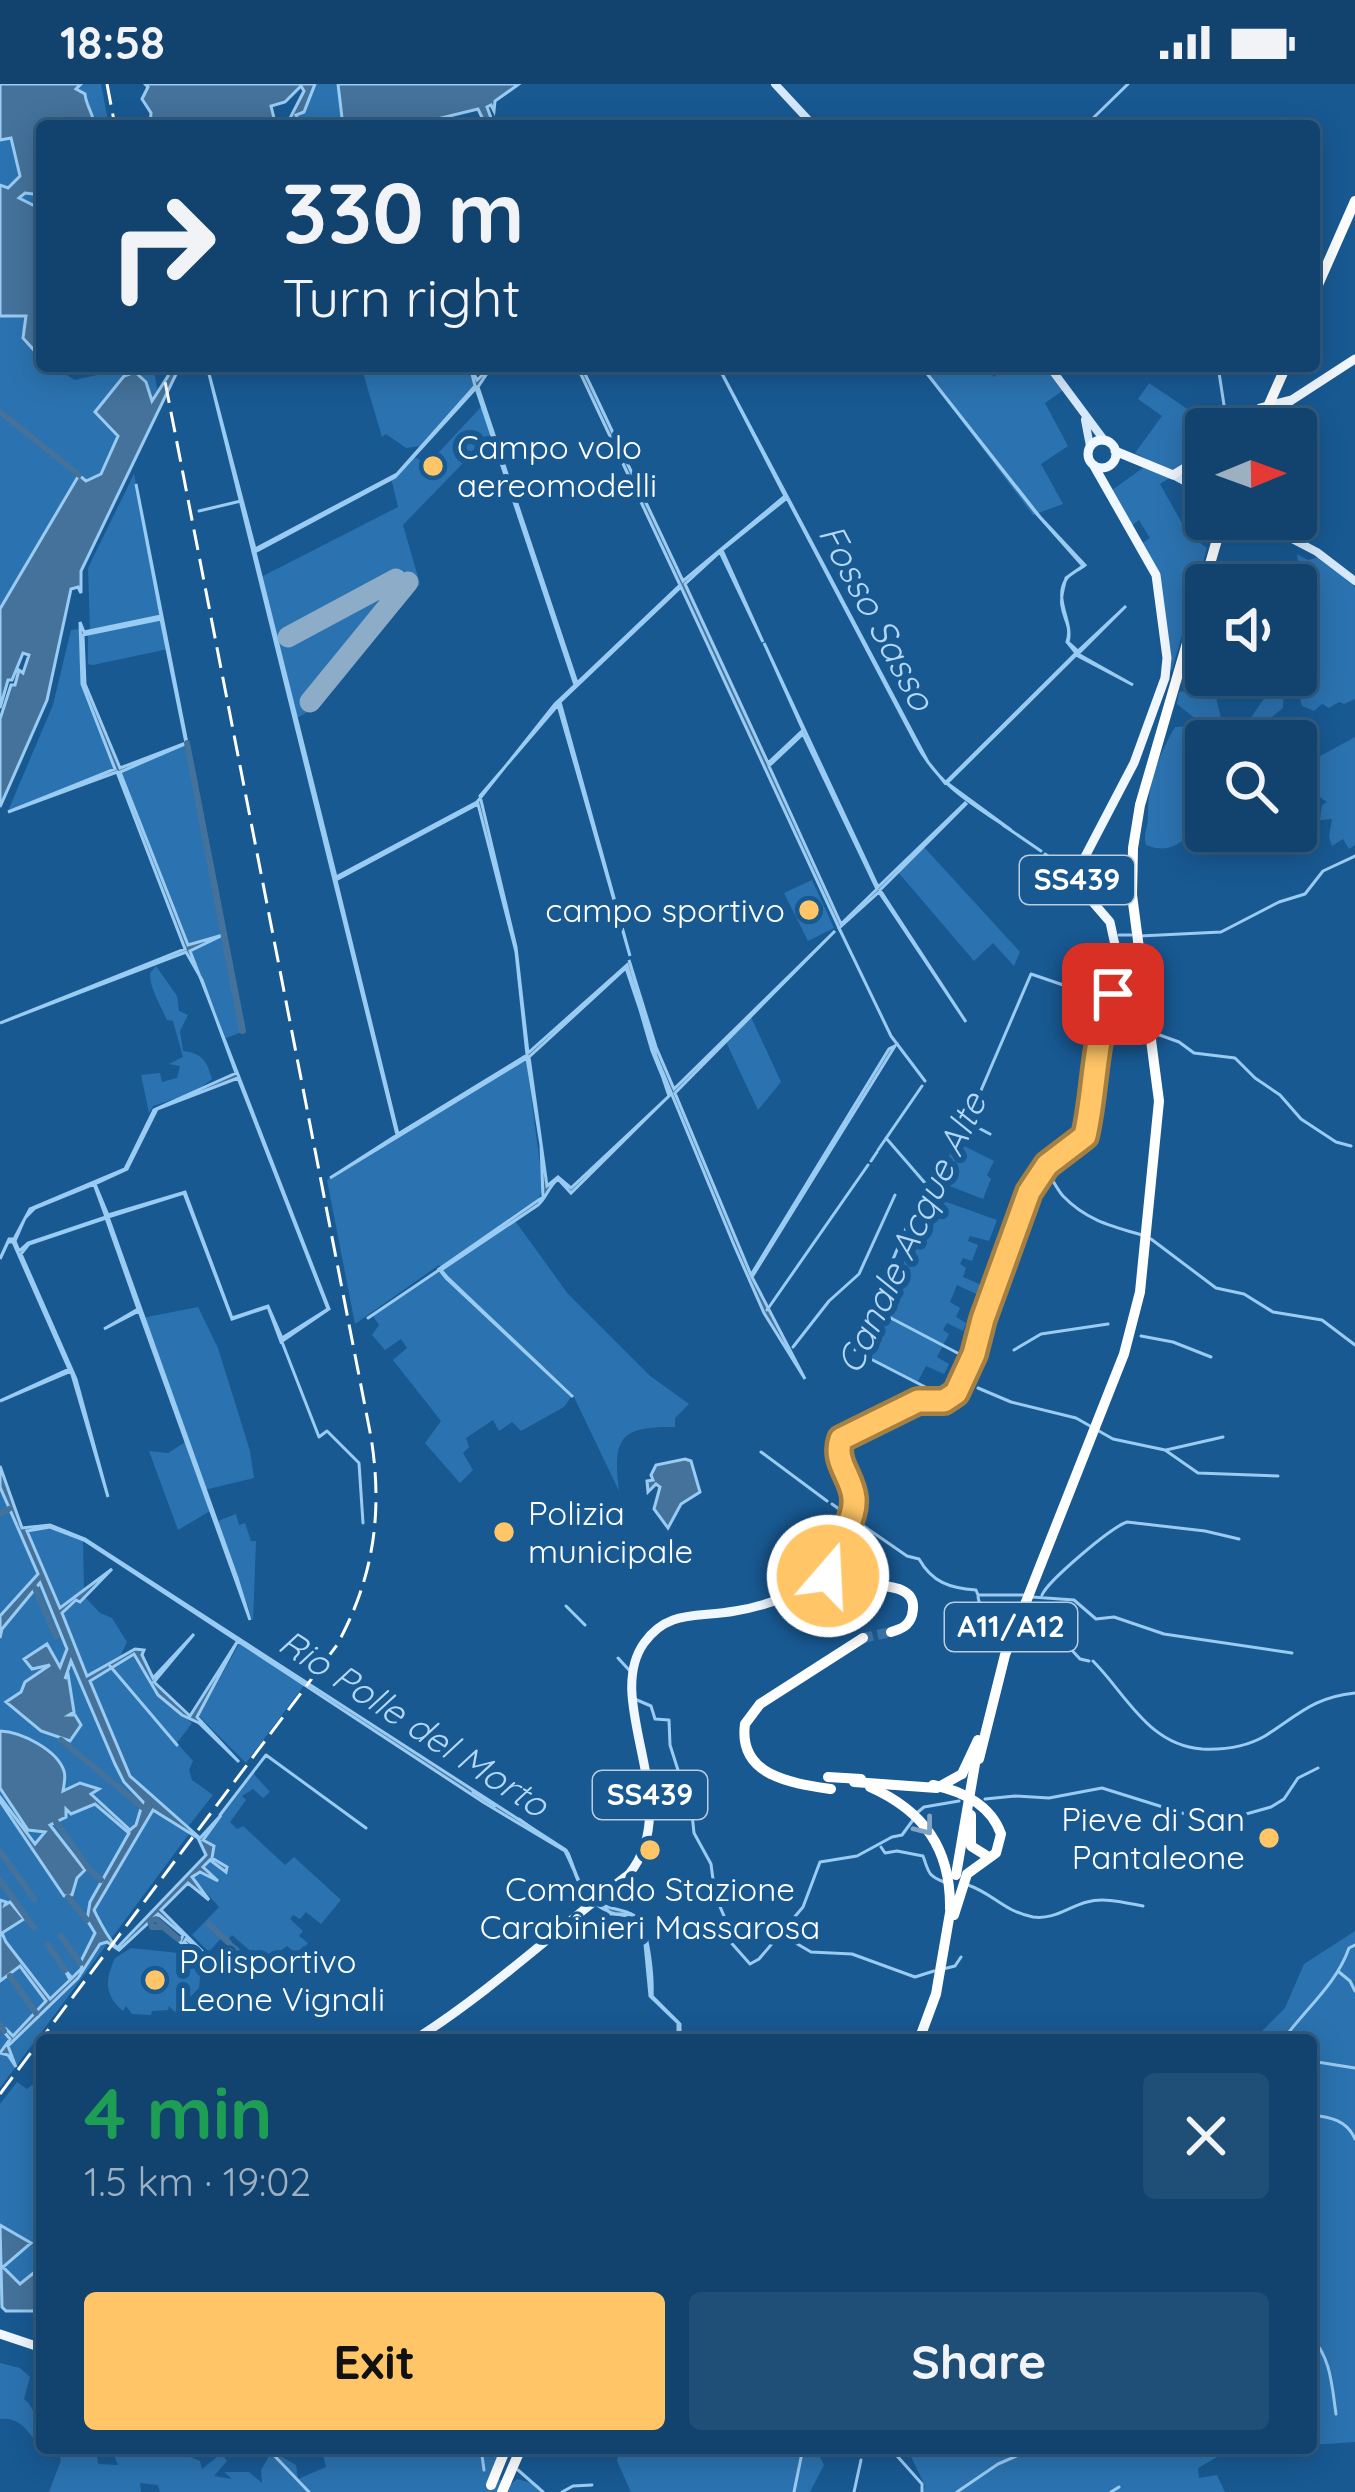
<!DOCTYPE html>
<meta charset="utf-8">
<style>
:root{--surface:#12436e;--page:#1f4e76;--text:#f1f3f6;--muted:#9cb0c2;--line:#315c81;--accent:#ffc566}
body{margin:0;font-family:Quicksand,sans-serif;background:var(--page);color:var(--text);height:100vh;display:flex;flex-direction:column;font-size:45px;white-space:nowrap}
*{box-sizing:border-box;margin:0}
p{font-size:39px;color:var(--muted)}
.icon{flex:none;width:66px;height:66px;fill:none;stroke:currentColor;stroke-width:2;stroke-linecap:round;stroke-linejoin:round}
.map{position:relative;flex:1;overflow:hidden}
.drawer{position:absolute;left:36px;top:1950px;width:1281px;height:420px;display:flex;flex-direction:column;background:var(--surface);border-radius:12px;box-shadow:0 6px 30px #0003,0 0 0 3px var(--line)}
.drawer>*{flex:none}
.guide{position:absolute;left:36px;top:36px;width:1284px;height:252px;border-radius:12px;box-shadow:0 6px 30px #0003,0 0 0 3px var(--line);background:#12436e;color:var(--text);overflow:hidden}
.needle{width:78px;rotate:89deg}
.fabs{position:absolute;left:1185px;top:324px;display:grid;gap:24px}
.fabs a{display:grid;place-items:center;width:132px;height:132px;border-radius:12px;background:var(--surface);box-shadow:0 6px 30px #0003,0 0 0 3px var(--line);font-size:60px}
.pin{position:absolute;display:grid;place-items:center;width:102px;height:102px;color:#fff;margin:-51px;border-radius:24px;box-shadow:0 6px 18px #0006}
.me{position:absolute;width:132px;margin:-66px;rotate:19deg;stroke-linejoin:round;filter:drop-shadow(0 0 9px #0008)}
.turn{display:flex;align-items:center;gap:42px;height:252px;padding:0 48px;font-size:54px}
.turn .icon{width:156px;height:156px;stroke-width:2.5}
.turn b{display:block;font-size:84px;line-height:102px}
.round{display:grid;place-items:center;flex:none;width:126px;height:126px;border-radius:12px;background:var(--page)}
.headline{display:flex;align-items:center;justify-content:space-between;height:204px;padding:0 48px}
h1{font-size:72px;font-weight:800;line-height:90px;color:#1e9e55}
.button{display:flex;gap:24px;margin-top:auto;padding:24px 48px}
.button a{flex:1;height:138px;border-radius:12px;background:var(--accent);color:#111;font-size:48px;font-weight:800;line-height:138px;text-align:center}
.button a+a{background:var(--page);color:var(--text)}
.status{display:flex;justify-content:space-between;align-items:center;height:84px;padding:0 60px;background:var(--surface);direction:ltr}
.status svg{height:33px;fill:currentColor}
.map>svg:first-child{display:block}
</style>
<div class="status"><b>18:58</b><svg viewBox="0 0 49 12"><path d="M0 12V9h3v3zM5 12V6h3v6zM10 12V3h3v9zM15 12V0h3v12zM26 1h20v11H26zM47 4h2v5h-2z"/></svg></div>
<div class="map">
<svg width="1355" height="2408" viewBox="0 0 1355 2408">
<rect width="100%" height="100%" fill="#185992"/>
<path fill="#2b73b0" d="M0 0H101L109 42H42V213L26 236 23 254 42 275V282H52L75 296 97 291 107 282H153L160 320 81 486 80 502 71 506 47 615 0 722V635L11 601H15L19 586 23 589 29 571 23 569 12 596H8L0 624Z
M315 0H338L343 42H301L297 36Z
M361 282H469L475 300 420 362 406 364 386 350 382 353Z
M920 282H984L994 293 1007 282H1049L1065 305 1045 319 1068 362 1041 380 1063 420 1033 431Z
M1149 299 1217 345H1206V371L1160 400 1188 450 1207 464 1172 586 1166 584 1161 509 1141 460 1150 454 1139 436 1130 443 1108 409 1147 381V375L1135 369 1162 332 1138 315Z
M482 322 492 349 403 441 420 500 318 622 295 635 261 493 398 423 391 394 414 373 428 380Z
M134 390 168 565 93 581 88 580V549L105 546 90 547 88 484Z
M1297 470 1308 476 1319 473 1355 503V615L1344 620 1339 618 1329 624 1322 620 1314 627 1302 622 1294 591 1296 501H1286L1292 493 1286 482 1298 477Z
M80 545 82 601 115 686 8 727 53 621 71 546Z
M1194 554 1199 556 1206 575V591L1220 596 1215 609 1222 638C1203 645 1190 630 1177 620L1179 608 1202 605 1181 599Z
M1280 598 1284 600 1283 624 1267 637 1273 645H1287L1292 655 1304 654 1309 659 1302 672 1306 697 1296 710V657H1265L1261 653 1256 656 1245 642 1263 616 1276 609Z
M1191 642 1245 657H1206V747H1227L1219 765 1188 753C1173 764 1164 768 1146 761 1143 749 1148 744 1148 733 1147 701 1158 672 1175 643Z
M1355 653V761L1349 765 1343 755 1332 762 1329 753 1332 735 1320 736 1322 721 1327 718 1317 711 1315 675Z
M186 660 242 948 226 954 190 867 217 854 188 861 120 688Z
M923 762 1020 868 1014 882 993 859 974 877 898 788Z
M812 796 834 844 808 857 784 809Z
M156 882 177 912 179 927 188 931 180 947 183 967C202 969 207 977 212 995L195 1008 153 1022 149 1029 141 991 160 989 162 998 177 994 180 982 169 980 183 973 173 937 167 936C161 922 149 903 150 889Z
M751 933 781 998 758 1026 726 958Z
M526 973 543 1104 538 1116 513 1134 568 1210 649 1291 689 1320 675 1334V1343C621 1342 612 1353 619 1407L574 1313 491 1235 571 1313 564 1323 521 1347 512 1338 499 1347 493 1336 466 1354 469 1363 463 1369 473 1386 460 1399 425 1359 441 1337 393 1276 407 1264 401 1255 385 1266 372 1251 379 1241 373 1232 439 1188 451 1197 439 1181 355 1240 327 1096Z
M963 1040 958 1059 994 1077 987 1091 991 1095 983 1115 942 1099 935 1114 997 1136 989 1157 970 1152 968 1157 978 1161 972 1177 963 1174 960 1180 966 1184 963 1193 991 1205 987 1215 957 1201 950 1218 960 1224 956 1233 966 1239 963 1247 947 1239 943 1246 949 1250 937 1273 949 1280 944 1290 926 1282 917 1299 864 1272 866 1266Z
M198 1223 218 1264 250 1367 254 1394 204 1406 210 1427 178 1446 149 1367 168 1369 187 1357 142 1234Z
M0 1390 27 1453 26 1446 48 1442 83 1455 84 1506 60 1525 61 1530 84 1512 100 1529 112 1534 127 1558 121 1571 87 1592 89 1596 129 1570 136 1571 151 1602 192 1639 177 1659 193 1677 189 1686 192 1696 213 1711 188 1743 134 1696 136 1704 189 1750 0 2004Z
M236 1430 239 1441 245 1439 251 1457H256L253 1537 218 1437Z
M240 1558 305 1600 246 1679 199 1632Z
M252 1688 270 1708 263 1714 253 1705 242 1712 246 1716 230 1738 237 1745 243 1742 285 1781 294 1773 341 1816 321 1840 306 1828 300 1835 293 1831 290 1835 303 1847 299 1852 308 1859 298 1871 287 1862 264 1879 232 1851 227 1857 222 1853 209 1868 192 1851 219 1823 192 1793 203 1788 210 1776 224 1786 226 1783 212 1773 213 1764 202 1756Z
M1355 1847V2358L1311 2361V1956H1259L1262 1947 1285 1924 1304 1880Z
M131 1864 188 1870 201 1884 199 1904 175 1928 169 1922 168 1926 152 1927 151 1931 132 1930 126 1922 123 1927C104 1911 105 1896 115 1874Z
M17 1998 27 2005 32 2001 42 2004V2225L6 2227 0 2220V2020Z
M0 2279 20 2284 30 2293 24 2315C37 2324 41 2354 43 2366 29 2352 24 2333 0 2335Z
M59 2364H96L98 2380 118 2381 114 2371 118 2364 185 2365 186 2371 200 2377 202 2385 217 2373 218 2365 227 2377 214 2392 232 2395 224 2388H249L262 2399 261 2386 272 2367 296 2381 298 2395 326 2383 323 2371 327 2364H502L497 2394 510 2401 517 2395 538 2401 544 2408H160L158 2401 140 2399 141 2408H49L61 2376 56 2366Z
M619 2364H804L805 2371 820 2373 824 2381 810 2408H631L617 2377Z
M907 2364H1254V2368H1226L1198 2384 1199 2394 1217 2391 1225 2408H923L925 2402Z"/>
<path fill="#44729b" stroke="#9acbf2" stroke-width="3" fill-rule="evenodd" d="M0 0H81L76 5 85 10C86 22 94 30 94 42H42V111L25 109 19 114 33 121 42 116V275L23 254 26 232H0V101L8 104 20 92 11 54 0 56Z
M145 0H315L304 28 296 31 301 42H286L304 7 301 2 285 18 271 22 276 42H150L151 29 142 15 148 3Z
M338 0H519L495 17 494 27 491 21 487 23 494 42H486L478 25 437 35 434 42H343Z
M168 282H180L81 487V509L78 503 71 505 47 616 0 723V635L11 601H15L19 586 23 589 29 571 23 569 12 596H8L0 624V525L79 391 86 397 101 390 118 352 95 328 124 292 135 288 146 298 152 317 168 292Z
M207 282 255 465 397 390 475 302 470 282 477 296 492 282 478 303 577 599 680 501 577 282H581L589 298 683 497 785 412 718 282 928 678 945 699 1076 569 1067 558C1072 542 1064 537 1062 522 1060 513 1064 502 1066 494L1083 482 1036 429 921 282 1040 433 1085 481C1079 486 1071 489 1067 494 1052 514 1074 538 1068 558L1078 567 1126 522 1078 570 1133 601 1076 571 947 699 1011 746C972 720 938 701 916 659L787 414 722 466 763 558 720 468 685 500 768 679 803 646 764 559 878 803 965 719 966 720 880 806 966 938 879 808 839 844 681 503 560 618 630 872 558 621 480 712 516 863 528 969 627 881 652 967 670 1011 571 1109 558 1095C548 1103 547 1113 538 1121L441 1186 447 1193 573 1313 446 1194 439 1185 543 1113 541 1061 527 974 330 1094 397 1051ZM476 304 575 601 555 620 477 718 336 793 255 468 395 393ZM803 650 877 805 841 840 769 682ZM478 720 516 868 527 971 398 1050 336 796ZM626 884 669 1012 571 1104 558 1093 547 1102 529 973Z
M136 400 187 659 120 688 188 861 223 851 190 867 329 1225 281 1258 268 1223 232 1235 184 1109 108 1133 237 1494 250 1536 139 1227 104 1245 138 1225 106 1134 29 1160 21 1170 76 1295 108 1413 71 1287 0 1317 69 1285 13 1158H8L0 1175 9 1155H14L30 1125 125 1085 154 1026 236 989 202 896 186 868 0 939 185 865 117 688 8 728 115 685 82 600 80 538 84 548 161 532ZM161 535 186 659 120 684 85 600 83 551ZM238 994 328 1225 282 1254 268 1222 232 1234 185 1108 108 1131 95 1100 127 1085 157 1025ZM94 1100 106 1133 28 1159 19 1167 15 1157 25 1134 35 1124Z
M835 847 675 1009 751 1191 889 965 895 962 752 1193 805 1295 764 1229 734 1161 656 972 629 876 656 963 674 1005Z
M685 1375 691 1377 700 1408 681 1420 668 1444 654 1425 660 1403 656 1400 648 1408 647 1397 653 1396 651 1391 656 1381Z
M0 1382 22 1444 50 1441 85 1455C245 1559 406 1663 566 1766 574 1780 574 1796 586 1808 607 1830 618 1821 635 1832 649 1840 653 1896 652 1912L678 1938V1956V1939L650 1912 643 1839C631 1830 628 1833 615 1830 584 1822 577 1790 565 1767L483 1718 84 1456 50 1443 27 1447 60 1524 112 1485 80 1518 76 1516 62 1529 87 1592 135 1565 144 1566 142 1571 153 1594 194 1550 154 1598 190 1632 237 1558 197 1633 239 1678 199 1639 182 1631 158 1611 134 1570 90 1597 130 1692 200 1754 221 1731 203 1756 214 1762 212 1774 227 1783 226 1788 210 1776 203 1783 218 1797 200 1788 192 1793 209 1816 188 1799 161 1826 204 1869 186 1855 184 1858 198 1870 180 1858 183 1851 158 1830 119 1866 107 1858 100 1860 78 1894 8 1962 16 1983 8 1971 0 1969 10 1955 4 1948 6 1945 13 1952 46 1917 20 1882 0 1897V1816L6 1818 5 1821 10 1818 24 1835 2 1849 6 1858 50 1915 70 1896 65 1886 72 1894 82 1884 80 1879 95 1849 87 1836 90 1818 129 1749 95 1720 71 1730 66 1725V1733L50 1741 85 1786 77 1794 72 1811 64 1812 0 1717V1713L35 1760 45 1748 28 1746 0 1704V1647C22 1648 57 1666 64 1687 66 1693 64 1700 63 1707L80 1699 99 1705 91 1710 130 1746 136 1741 143 1718 124 1698 115 1680 71 1577 65 1595 68 1590 74 1628 69 1631H75L81 1641 70 1657 41 1647 6 1618 21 1608 25 1598 50 1581 32 1585 24 1575 47 1560 60 1583 67 1565 40 1499 2 1545 0 1554V1532L38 1490 0 1403ZM153 1726 198 1754 206 1771 117 1864C106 1851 101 1840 94 1826Z
M0 2141 31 2159 3 2183 20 2200 36 2187 42 2193 40 2227H6L2 2223Z"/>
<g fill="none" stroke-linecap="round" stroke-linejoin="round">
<path stroke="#9acbf2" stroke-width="3" d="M1085 42 1128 0
M1218 282 1226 334
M199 427 241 417
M964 713 986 728
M1003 741 1041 767
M1045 770 1056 777
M1063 782 1075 789
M839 844 891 952 925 997
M1119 851H1131
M1140 852 1221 848 1279 818 1305 810 1323 787 1355 772
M1112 928 1145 946
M1154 949 1179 958 1194 969 1235 974 1255 994 1280 1011 1301 1035 1336 1058 1351 1062
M967 1039 1031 890 1107 916
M971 1040 990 1050
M878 1066 922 1002
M871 1077 877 1068
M1046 1087C1053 1095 1056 1104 1063 1112 1086 1136 1111 1142 1142 1151
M1151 1155 1216 1204 1244 1210 1273 1228 1322 1236 1355 1261
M767 1226 868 1081
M879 1233 887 1232 967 1274
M368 1234 439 1186
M1141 1252 1173 1258 1211 1273
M282 1258 319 1353 327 1347 359 1379 363 1439
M793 1263 829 1217 859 1190 895 1111
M855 1266 925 1099 886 1054
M1014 1266 1041 1250 1108 1240
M861 1270 933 1307
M978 1304 1011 1318 1076 1334 1113 1355 1165 1366 1198 1389 1278 1392
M1166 1366 1223 1353
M761 1368 827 1417
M832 1420 846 1430
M852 1434 907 1472 919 1475C932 1498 949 1504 976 1506L978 1511H1023
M1042 1511C1048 1497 1110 1444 1127 1438L1205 1447 1239 1455
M978 1513 981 1526 1016 1535
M1032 1513 1074 1516 1096 1535 1114 1533 1164 1550 1292 1569
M566 1522 585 1541
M196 1528 243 1559
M1024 1540 1040 1550H1057L1080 1575 1089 1577
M618 1574 630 1587
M1093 1577C1126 1610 1148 1661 1202 1665 1223 1666 1246 1663 1265 1652 1298 1631 1314 1613 1355 1609
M110 1582 177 1661
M637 1616 651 1622 655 1635 669 1636 670 1661 692 1730 694 1749 711 1780 715 1811 730 1846 727 1854 750 1880 759 1875 803 1823 820 1778 857 1772 892 1753 902 1751 913 1736
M473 1708 495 1722
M985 1715 1015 1712 1049 1714 1102 1704 1198 1734H1232L1271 1723 1284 1715 1298 1694 1318 1684
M918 1728 924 1723 959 1717
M220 1731 266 1671 366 1744
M519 1735 545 1754
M881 1763 885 1769 897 1767 923 1772C929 1788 927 1791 944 1798
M568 1769 579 1798 592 1812
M968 1801C994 1810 1003 1827 1033 1833 1054 1836 1068 1823 1087 1818 1104 1813 1126 1819 1143 1822
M604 1822 611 1830H631L644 1839 652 1913
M782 1851 811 1868 852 1870 915 1893 934 1887
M943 1885 955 1882 961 1873
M1339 1888 1350 1897 1355 1907
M663 1924 680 1940V1956
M1283 1956C1305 1925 1336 1901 1349 1864L1355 1861
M1311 1977 1355 1984
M1311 2031C1330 2033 1347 2036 1355 2055
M1311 2253C1331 2273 1332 2303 1336 2330
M267 2364 309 2408
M481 2364 484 2386
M890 2364 922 2400V2408
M518 2386 543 2408
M562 2408 573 2402 592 2401
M794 2408 803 2364
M854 2408 861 2376
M957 2408 998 2380 1021 2370
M1111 2408 1119 2403"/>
<path stroke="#44729b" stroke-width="6" d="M0 328 79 391
M187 659 243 947H242Z
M0 1430 9 1425
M35 1504 56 1552
M61 1656 142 1723
M56 1738 89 1785 101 1796
M0 1767 34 1815
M0 1796 34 1844
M68 1813 87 1836
M156 1835 178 1855 163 1843H152L150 1837Z
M209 1840 226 1856 229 1859Z
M61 1852 80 1879
M228 1859 241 1870
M48 1861 65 1886
M10 1892 36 1929
M0 1941 4 1947"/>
<path stroke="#8cacc8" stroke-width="21" d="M288 553 396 495
M310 618 408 498"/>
<path stroke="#3b72a2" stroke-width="10" stroke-dasharray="10 5" stroke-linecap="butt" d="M863 1554 891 1548"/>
<path stroke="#d5e9fb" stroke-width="8" d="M775 0 814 42
M1049 282 1104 356
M1085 336 1090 362
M1173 391 1206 409
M1254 435 1317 468 1355 497"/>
<path stroke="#f0f7ff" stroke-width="9" d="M1246 341 1260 324 1291 316
M1247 345 1355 275
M1088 370a14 14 0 1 1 28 0a14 14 0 1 1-28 0Z
M1115 367 1173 391 1206 371
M832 1481 854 1418 838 1371 841 1355 918 1317H944L956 1308 974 1270 983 1235 1029 1108 1045 1084 1085 1052 1105 928 1119 896 1120 884 1110 838 1078 801 1077 788 1134 679 1165 594 1167 574 1156 491 1094 382
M414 1956C490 1908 557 1845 629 1790 686 1720 602 1618 644 1559 668 1525 698 1534 735 1527 772 1521 805 1508 832 1481L840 1483 842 1491 832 1496 827 1486
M0 2250 42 2264"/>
<path stroke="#fff" stroke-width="10" d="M1314 210 1355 117
M836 1496C858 1507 922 1490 912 1531 909 1542 901 1545 891 1548
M979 1675 1005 1571 1124 1270 1140 1208 1159 1017 1132 811 1133 764 1140 721 1223 435
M962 1690 978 1656
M828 1693 861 1695
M933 1701C962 1707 991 1721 1001 1750L996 1769 967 1790 954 1831
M870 1703C924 1727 951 1765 950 1825
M831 1705C791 1699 738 1692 745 1640L760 1620 863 1554
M971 1731V1762L987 1772
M919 1956 936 1910 951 1823
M491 2401 506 2364
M502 2408 521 2364"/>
<path stroke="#fff" stroke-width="3" stroke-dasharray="21 9" stroke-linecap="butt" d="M107 0 115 42
M0 2010 337 1561C374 1493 383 1429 371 1353L162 282"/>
<path stroke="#fff" stroke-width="10" d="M1258 345 1286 282
M854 1698 937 1704 962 1690
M956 1791 976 1674"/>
</g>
<defs><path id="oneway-chevron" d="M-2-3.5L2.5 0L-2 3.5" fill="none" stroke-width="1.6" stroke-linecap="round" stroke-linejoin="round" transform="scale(3)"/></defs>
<use stroke="#80a4c3" href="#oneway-chevron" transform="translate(925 1743) rotate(52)"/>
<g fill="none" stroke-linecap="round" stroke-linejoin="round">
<g stroke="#a68042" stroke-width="30">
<path id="route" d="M828 1492 830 1482 840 1483C834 1456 856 1439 854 1414 852 1392 833 1378 841 1355L918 1317H944L956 1309 974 1270 983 1235 1029 1108 1047 1081 1085 1052C1096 1005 1093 954 1113 910"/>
</g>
<use href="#route" stroke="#ffc566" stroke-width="21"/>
</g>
<g fill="#ffc566" stroke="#185992" stroke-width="4.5">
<circle cx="433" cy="382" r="12"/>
<circle cx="809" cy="826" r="12"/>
<circle cx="504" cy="1448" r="12"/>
<circle cx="1269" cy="1754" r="12"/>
<circle cx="650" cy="1766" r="12"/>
<circle cx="155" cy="1896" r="12"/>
</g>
<g text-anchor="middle" stroke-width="12" stroke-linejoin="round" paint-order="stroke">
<g fill="#185992" stroke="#bacdde" stroke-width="3">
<rect x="1020" y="772" width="114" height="48" rx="9"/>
<rect x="945" y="1519" width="132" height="48" rx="9"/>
<rect x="593" y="1687" width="114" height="48" rx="9"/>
</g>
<g font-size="30" font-weight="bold" fill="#fff">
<text x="1077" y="806">SS439</text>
<text x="1011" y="1553">A11/A12</text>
<text x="650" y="1721">SS439</text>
</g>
<g font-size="33" fill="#fff" stroke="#185992" text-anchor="start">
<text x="457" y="375">Campo volo<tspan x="457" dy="38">aereomodelli</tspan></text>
<text x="785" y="838" text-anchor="end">campo sportivo</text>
<text x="528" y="1441">Polizia<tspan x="528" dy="38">municipale</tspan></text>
<text x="1245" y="1747" text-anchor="end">Pieve di San<tspan x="1245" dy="38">Pantaleone</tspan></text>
<text x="650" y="1817" text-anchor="middle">Comando Stazione<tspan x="650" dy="38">Carabinieri Massarosa</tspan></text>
<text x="179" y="1889">Polisportivo<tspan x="179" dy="38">Leone Vignali</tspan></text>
</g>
<g font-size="36" font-style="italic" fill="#b3d8f7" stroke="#185992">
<text transform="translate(877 533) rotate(62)" y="13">Fosso Sasso</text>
<text transform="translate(911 1149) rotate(-65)" y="13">Canale Acque Alte</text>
<text transform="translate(414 1639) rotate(33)" y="13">Rio Polle del Morto</text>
</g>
</g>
</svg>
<div class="fabs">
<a><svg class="needle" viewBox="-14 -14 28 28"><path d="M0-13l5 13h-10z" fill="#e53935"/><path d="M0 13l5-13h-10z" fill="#9cb0c2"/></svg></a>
<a><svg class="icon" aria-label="sound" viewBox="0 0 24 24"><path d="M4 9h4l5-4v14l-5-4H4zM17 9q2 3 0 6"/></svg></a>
<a><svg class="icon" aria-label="search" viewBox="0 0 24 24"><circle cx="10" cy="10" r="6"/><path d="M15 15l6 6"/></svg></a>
</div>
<div class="pin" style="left:1113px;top:910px;background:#d93025"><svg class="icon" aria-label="arrive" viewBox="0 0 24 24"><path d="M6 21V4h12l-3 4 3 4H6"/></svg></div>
<svg class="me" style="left:828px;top:1492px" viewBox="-20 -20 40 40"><circle r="17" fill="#ffc566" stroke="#fff" stroke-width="3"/><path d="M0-11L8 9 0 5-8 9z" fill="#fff"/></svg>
<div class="guide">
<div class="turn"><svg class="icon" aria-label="right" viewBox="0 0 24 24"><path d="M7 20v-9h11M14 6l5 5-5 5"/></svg><div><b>330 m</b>Turn right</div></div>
</div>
<section class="drawer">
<div class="headline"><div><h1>4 min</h1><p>1.5 km · 19:02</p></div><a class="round"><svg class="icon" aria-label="close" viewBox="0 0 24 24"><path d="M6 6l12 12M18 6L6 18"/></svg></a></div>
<div class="button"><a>Exit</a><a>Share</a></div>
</section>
</div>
